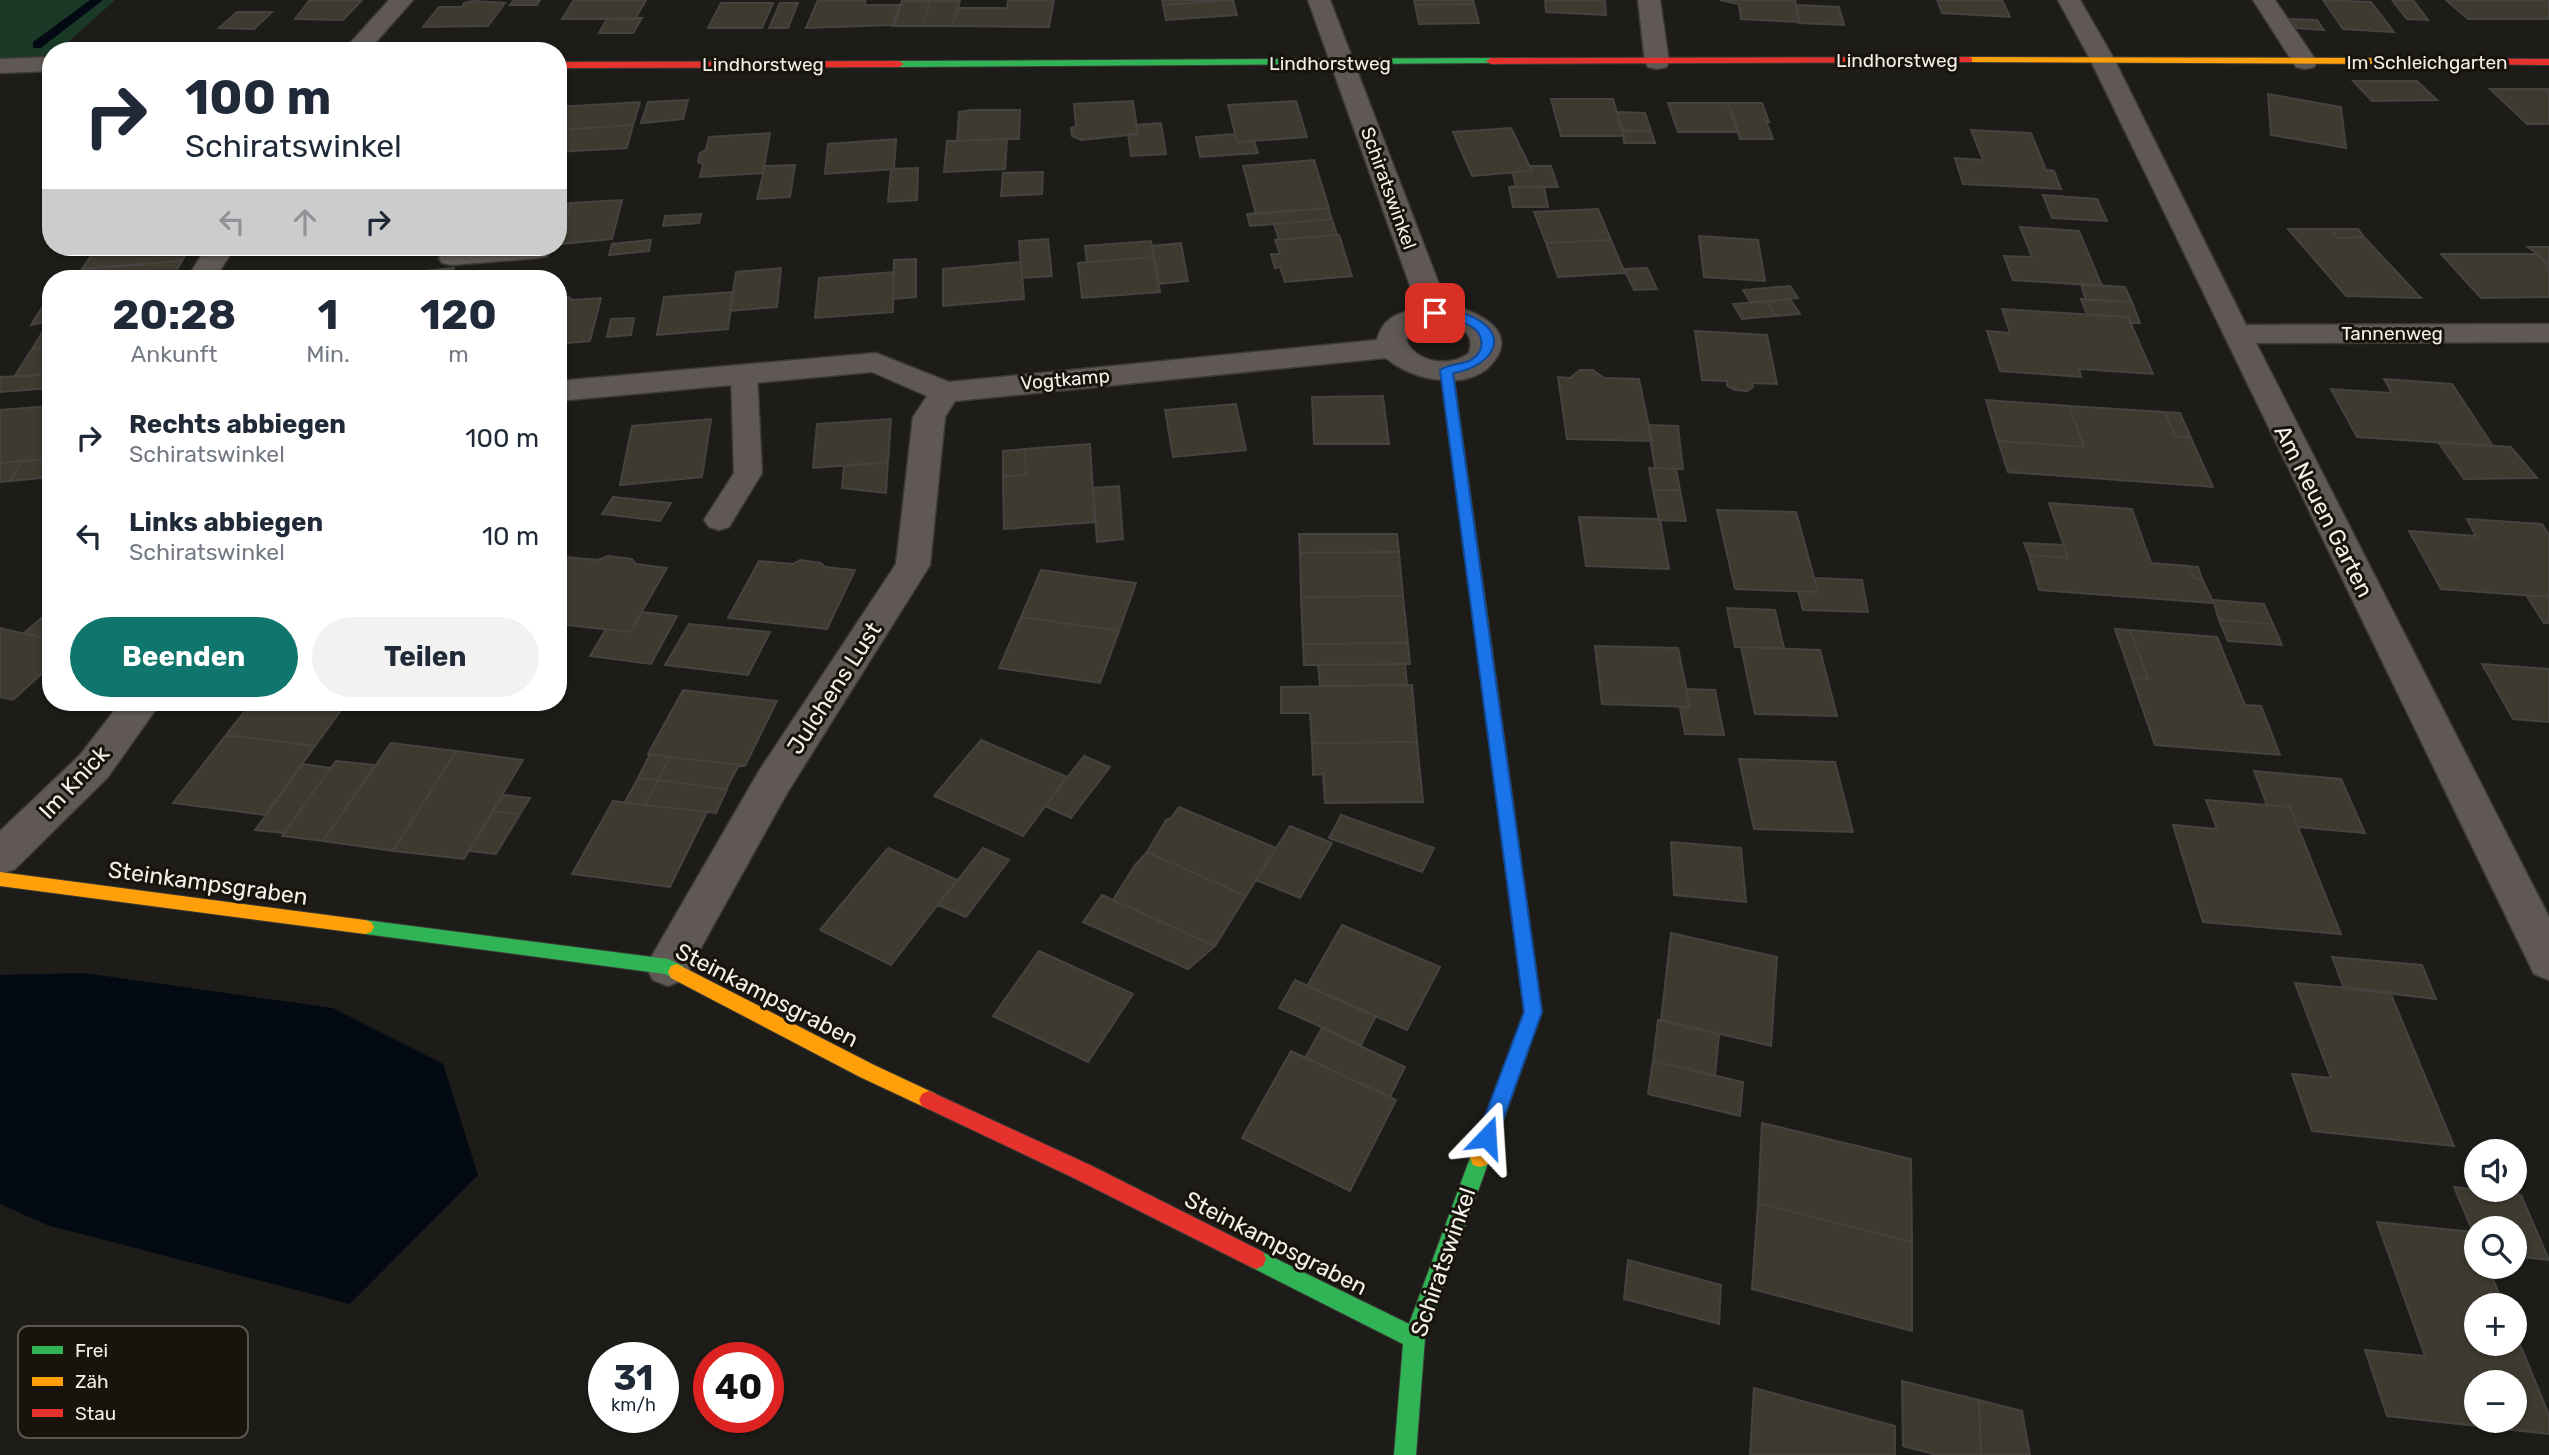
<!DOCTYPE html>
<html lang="de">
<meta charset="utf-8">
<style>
:root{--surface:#fff;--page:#f2f2f3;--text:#1f2937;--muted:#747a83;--accent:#0f766e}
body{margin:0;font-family:Rubik,sans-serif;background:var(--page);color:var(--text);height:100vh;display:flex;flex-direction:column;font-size:26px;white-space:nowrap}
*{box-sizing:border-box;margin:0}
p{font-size:23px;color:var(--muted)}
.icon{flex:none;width:38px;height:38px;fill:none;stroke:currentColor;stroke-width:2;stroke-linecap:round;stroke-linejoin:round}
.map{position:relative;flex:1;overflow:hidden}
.details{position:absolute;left:42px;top:270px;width:525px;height:441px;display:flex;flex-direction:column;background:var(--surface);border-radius:28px;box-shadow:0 2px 5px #0004}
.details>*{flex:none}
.hud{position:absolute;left:42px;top:42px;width:525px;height:214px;border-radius:28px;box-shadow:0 2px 5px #0004;background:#fff;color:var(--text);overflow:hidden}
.fabs{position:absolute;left:2464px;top:1139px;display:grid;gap:14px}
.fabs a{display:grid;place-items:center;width:63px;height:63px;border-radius:50%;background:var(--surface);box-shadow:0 2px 5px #0004;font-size:35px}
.speed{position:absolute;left:588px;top:1342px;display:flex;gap:14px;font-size:35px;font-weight:700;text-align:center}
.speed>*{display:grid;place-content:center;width:91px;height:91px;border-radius:50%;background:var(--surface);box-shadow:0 2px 5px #0004;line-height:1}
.speed small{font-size:18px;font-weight:400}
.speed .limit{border:10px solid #d22;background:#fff;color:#111}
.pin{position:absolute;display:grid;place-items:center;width:60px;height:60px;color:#fff;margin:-30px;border-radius:14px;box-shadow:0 4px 10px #0006}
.me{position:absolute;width:77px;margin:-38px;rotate:20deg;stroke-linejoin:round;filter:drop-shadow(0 0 5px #0008)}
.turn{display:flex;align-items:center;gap:24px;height:147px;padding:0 28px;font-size:32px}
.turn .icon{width:91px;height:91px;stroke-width:2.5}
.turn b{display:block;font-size:49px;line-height:60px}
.lanes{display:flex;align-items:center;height:66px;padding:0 28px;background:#0003;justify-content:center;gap:35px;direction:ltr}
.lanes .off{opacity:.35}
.eta{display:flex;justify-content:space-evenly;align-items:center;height:119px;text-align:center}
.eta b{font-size:42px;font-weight:700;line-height:49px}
.action{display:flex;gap:14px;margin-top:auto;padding:14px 28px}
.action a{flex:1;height:80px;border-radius:42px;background:var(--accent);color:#fff;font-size:28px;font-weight:700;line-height:80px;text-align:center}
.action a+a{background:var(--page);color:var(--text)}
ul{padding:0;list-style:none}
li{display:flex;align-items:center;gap:21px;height:98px;padding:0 28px}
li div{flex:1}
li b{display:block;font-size:26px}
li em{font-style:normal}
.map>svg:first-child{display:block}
</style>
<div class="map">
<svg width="2549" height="1455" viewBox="0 0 2549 1455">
<rect width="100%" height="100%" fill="#1e1c18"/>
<path fill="#1a3927" d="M0 0H115L58 51H51V57L0 70Z"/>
<path fill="#030a13" d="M84 973 333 1008 443 1064 478 1175 350 1304 47 1225 0 1204V975Z"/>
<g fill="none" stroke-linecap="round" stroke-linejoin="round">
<path fill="#030a13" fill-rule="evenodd" d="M90 0H103L41 48H33V42Z"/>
</g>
<path fill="#3f3a30" stroke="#44433f" stroke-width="2" fill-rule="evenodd" d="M315 0H362L343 20 295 19 309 1Z
M514 0H540L537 5H510Z
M574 0H646L635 19H562Z
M818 0H866L864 5H901L894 25 806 28Z
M1008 0H1054L1049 27 952 26 958 8H1007Z
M1162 0H1233L1163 5Z
M1233 0 1237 15 1166 20 1163 5Z
M1414 0H1473L1474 4 1415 5Z
M1545 0H1605L1606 15 1546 12Z
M1720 0H1795L1800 22 1741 19 1739 4Z
M1937 0H2002L2010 17 1942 13Z
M2323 0 2371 2 2394 32 2343 29Z
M2392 0H2413L2428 20 2407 19Z
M2446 0H2549V19H2468Z
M473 1 505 3 488 26 423 27 439 7H462L464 3Z
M902 1H930L923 26H892Z
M930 1H960L952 26H923Z
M721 3H773L762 28H708Z
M780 3H798L788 28H769Z
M1474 4 1479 23 1419 24 1415 5Z
M1796 5 1839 7 1844 25 1799 23Z
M237 12H272L254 29 219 28Z
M635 18H642L633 33H599L607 19Z
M2290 19 2317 20 2324 30 2297 28Z
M2353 81H2417L2437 100 2372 101Z
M2490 89H2549V124H2527Z
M2268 94 2341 107 2346 148 2271 135Z
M1551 99H1613L1624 136H1561Z
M688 100 683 119 641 123 648 102Z
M1133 101 1138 134 1081 140 1072 136 1071 128 1076 126 1074 104Z
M1296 101 1307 137 1237 142 1228 105Z
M640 102 633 125 558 130V107Z
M1668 103H1728L1739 132H1678Z
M1728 103H1762L1769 122 1766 121 1773 139H1740Z
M971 110H1020L1019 139 957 141 959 112Z
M1617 112 1645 113 1651 131H1623Z
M1161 123 1166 154 1131 156 1128 134H1138L1136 125Z
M633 125 627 148 558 152V130Z
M1511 128 1532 171 1472 176 1453 132Z
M1971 130 2031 133 2046 170 2054 171 2061 189 1963 184 1955 158 1983 160Z
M1623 131H1651L1655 143H1624Z
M770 133 763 173 700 177 703 164 698 162 700 153 706 150 709 137Z
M1235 134 1237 142 1254 141 1258 153 1200 157 1196 137Z
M896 139 894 169 825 174 828 144Z
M1007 139 1005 169 944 172 947 141Z
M1314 160 1329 208 1256 214 1243 166Z
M795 165 790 197 757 199 765 166Z
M1530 166H1551L1558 187H1509L1516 186 1512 172 1532 171Z
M918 168 917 200 888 202 891 169Z
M1043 172 1042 194 1001 196 1003 173Z
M1509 187H1544L1548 207H1513Z
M2043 195 2097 199 2107 221 2052 218Z
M622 200 612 239 560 244 571 203Z
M571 203 560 244H558V205Z
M1328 208 1332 219 1250 226 1247 214Z
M1598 209 1611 240 1546 243 1534 212Z
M701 214 699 223 663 226 665 216Z
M1332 219 1337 235 1279 240 1274 224Z
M2020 227 2079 231 2102 286 2013 280 2004 256 2032 257Z
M2288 229H2331L2338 238 2364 237 2421 298 2346 296Z
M2331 229H2358L2364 237 2338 238Z
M1339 235 1352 276 1285 282 1280 267 1275 268 1271 254H1280L1275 240Z
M1699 236 1758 240 1765 281 1704 277Z
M1048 239 1052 276 1022 278 1019 241Z
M651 240 649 251 609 255 612 244Z
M1611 240 1625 273 1558 277 1546 243Z
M1151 241 1154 257 1087 262 1085 246Z
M1181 243 1188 281 1158 284 1152 246Z
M97 247H190L182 261 82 269Z
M2528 247H2549V266L2537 254Z
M2441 254H2537L2549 266V297L2481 298Z
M1154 257 1160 292 1082 298 1078 263Z
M916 259V297L893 299 894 260Z
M182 261 172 278H76L82 269Z
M1021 262 1024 299 943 306V269Z
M454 268 451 278H401L403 273Z
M781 268 777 307 730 311 736 272Z
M1647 268 1657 289 1634 290 1624 269Z
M894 272 893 312 815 318 819 278Z
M2081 284 2125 287 2132 302 2086 300Z
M1790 286 1798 298 1751 303 1743 290Z
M733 292 728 329 657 335 664 297Z
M50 295 51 321 31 325Z
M569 297 572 300 601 298 590 341 558 344V298Z
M1790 299 1800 314 1776 316 1767 301Z
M2081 299 2132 302 2140 323H2131L2128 317 2087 315Z
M1767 301 1776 316 1742 319 1733 304Z
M2002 309 2128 317 2153 374 2079 369 2081 377 2000 371 1987 331 2010 333Z
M634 318 631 335 607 337 611 319Z
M50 321 51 347 32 349 48 323Z
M1695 331 1767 335 1777 384 1752 383 1753 387 1747 391 1735 390 1727 386V381L1702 380Z
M51 347V374L14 377 32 349Z
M1580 370H1593L1604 378 1639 379 1652 441 1567 439 1558 377 1570 378Z
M51 374V388L0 392V377Z
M2384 379 2452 384 2493 446 2357 437 2331 389 2392 393Z
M1383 396 1389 444H1314L1312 397Z
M1986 400 2069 406 2084 447 1998 441Z
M1236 404 1246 450 1173 457 1165 410Z
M51 406V453L48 459 0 463V410Z
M2069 406 2165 412 2175 436 2191 438 2213 487 2008 472 1998 441 2084 447Z
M2165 412 2180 413 2191 438 2175 436Z
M711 419 702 477 620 485 632 426Z
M891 419 888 462 813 468 817 424Z
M1648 425 1678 426 1683 469 1655 468Z
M2438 442 2511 447 2537 478 2464 479Z
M1090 444 1095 522 1004 529 1003 477 1026 475 1025 449Z
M1025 449 1026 475 1003 477V451Z
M51 458V477L10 481 22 461Z
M22 461 10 481 0 482V463Z
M888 462 886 493 842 488 844 466Z
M1649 468 1676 469 1680 490H1653Z
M1119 486 1123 539 1097 542 1093 488Z
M1653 490H1680L1686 521 1659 520Z
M613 497 671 503 660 521 602 514Z
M2049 503 2132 509 2151 563 2188 566 2194 578 2202 579 2214 603 2039 590 2029 555 2068 558Z
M1717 510 1796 512 1818 592 1735 589Z
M1579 517 1660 519 1669 569 1586 566Z
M2467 519 2542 524 2549 535V597L2441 589 2409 531 2476 536Z
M1299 534H1397L1399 552 1300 553Z
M2024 543 2064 545 2068 558 2029 555Z
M1399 552 1403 596 1301 597 1300 553Z
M608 556 632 559 636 564 667 568 630 632 558 624V569L566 557 598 560Z
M800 560 821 563 825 567 855 570 827 629 728 618 759 561 793 564Z
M2188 566 2198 567 2202 579 2194 578Z
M1041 570 1136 583 1119 631 1021 617Z
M1814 578 1862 580 1868 612 1803 610 1798 591 1818 592Z
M2526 595 2549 597V623H2544Z
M1403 596 1408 643 1303 644 1301 597Z
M2213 600 2264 604 2273 624 2219 620Z
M1727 608 1775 610 1784 648 1735 647Z
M51 610V640L24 633Z
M642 612 677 616 651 664 590 656 606 629 630 632Z
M1021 617 1119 631 1100 683 999 668Z
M2219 620 2273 624 2282 645 2228 641Z
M689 624 770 632 748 675 665 665Z
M0 628 51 640V665L13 700 0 697Z
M2115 629 2130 630 2148 679 2132 678Z
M2130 630 2217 637 2245 705 2261 706 2280 755 2155 745 2132 678 2148 679Z
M1408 643 1410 664 1304 665 1303 644Z
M1595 646 1678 648 1690 707 1602 704Z
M1741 647 1820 650 1837 716 1755 714Z
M1405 664 1407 685 1320 686 1318 665Z
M2482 664 2549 669V722L2513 719Z
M1412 685 1417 742 1312 743 1310 713H1281V687Z
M1686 689 1715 690 1724 735 1685 734 1680 708H1690Z
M683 690 777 701 745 766 648 754Z
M252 702H347L315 746 226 735Z
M226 735 315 746 265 815 173 803Z
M981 740 1067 777 1023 836 934 796Z
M1417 742 1423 802 1325 803 1323 774 1313 775 1312 743Z
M391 743 456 751 393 851 323 841Z
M456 751 523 760 464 859 393 851Z
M650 754 670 757 658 780 638 778Z
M1084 756 1110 767 1071 818 1045 806Z
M670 757 739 765 726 789 658 780Z
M1739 759 1835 762 1853 832 1754 829Z
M336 761 375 765 323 841 282 836Z
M303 764 331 768 284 833 255 830Z
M2254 771 2341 779 2365 833 2298 827 2290 807 2267 805Z
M638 778 658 780 645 805 625 802Z
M658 780 726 789H727L716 813 645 805Z
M503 795 530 798 520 814 493 811Z
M2206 800 2290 807 2341 934 2203 922 2173 825 2217 829Z
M613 801 707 812 670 887 572 874Z
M1179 807 1276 848 1246 896 1147 852 1166 820 1171 818Z
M493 811 520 814 496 854 469 851Z
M1341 815 1434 848 1422 872 1329 838Z
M1290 826 1332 843 1300 898 1256 880Z
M1671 842 1741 848 1746 902 1674 895Z
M888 848 957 880 891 965 820 930Z
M983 848 1009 860 966 917 938 905Z
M1147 852 1246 896 1215 946 1113 900 1135 865Z
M1102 895 1113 900 1215 946 1188 969 1083 922Z
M1342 925 1440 967 1407 1030 1307 986Z
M1671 933 1777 957 1771 1046 1661 1020Z
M1039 951 1133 994 1088 1062 993 1016Z
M2332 957 2422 965 2436 999 2344 988Z
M1295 980 1376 1016 1361 1045 1279 1008Z
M2295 983 2390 992 2454 1146 2312 1131 2292 1074 2331 1078Z
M1658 1020 1719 1034 1715 1076 1653 1061Z
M1322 1028 1405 1067 1390 1097 1305 1058Z
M1291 1051 1396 1100 1350 1191 1242 1138Z
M1653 1061 1743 1082 1740 1116 1648 1094Z
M1762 1123 1911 1159 1912 1242 1758 1203Z
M2454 1187 2521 1195 2549 1260 2515 1256V1228H2476V1239Z
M1758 1203 1912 1242V1331L1752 1289Z
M2377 1222 2473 1232 2476 1239V1267H2488L2504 1306H2476V1344H2515V1332L2549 1415V1434L2387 1416 2365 1350 2425 1356ZM2476 1382H2515V1421H2476Z
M1628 1260 1721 1285 1719 1324 1624 1299Z
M1902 1381 1979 1400 1981 1455H1937L1903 1446Z
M1754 1388 1895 1426V1455H1750Z
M1979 1400 2022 1411 2030 1455H1981Z"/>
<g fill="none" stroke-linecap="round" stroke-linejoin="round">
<g stroke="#3b3a36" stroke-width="3">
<path id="lane" d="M500 247H547L550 251 547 256 538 258 451 265 442 263 439 258 442 253Z
M744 366 753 368 757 374 762 473 729 527 719 530 709 527 704 520 734 473 731 374 735 368Z"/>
</g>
<g stroke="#3b3a36" stroke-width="3">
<path id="street" d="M389 0H413L368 51H343Z
M1308 0H1330L1447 305C1476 310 1523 331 1490 366 1465 392 1409 379 1386 358L955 401 945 417 930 565 787 793 683 980 668 986 653 980 646 967 653 954 759 771 896 564 913 417 927 396 872 372 558 401V381L876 353 949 382 1377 340C1382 318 1398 313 1418 308ZM1435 322C1454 324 1477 329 1469 353 1450 368 1416 363 1406 340 1411 327 1423 325 1435 322Z
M1638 0H1660L1669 62 1666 67 1657 69 1648 67 1645 62Z
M2058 0H2080L2114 59 2246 325 2549 324V342L2256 343 2549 917V980L2534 974 2090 59Z
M2253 0H2275L2317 62 2314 67 2305 69 2296 67Z
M51 57V71L0 73V59Z
M207 247H235L215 278H187Z
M121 702H161L108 777 15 869 0 874V831L80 755Z"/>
</g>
<g stroke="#3b3a36" stroke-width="2">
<path id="fast" d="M1491 58 1496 61 1494 63 899 67 894 64 899 61Z
M1447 367 1453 371 1483 584 1476 589 1469 584 1441 371Z
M365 920 668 959 683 966 686 972 683 978 677 980 665 974 365 934 359 932 356 927 359 922Z
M1480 1149 1487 1151 1490 1158 1425 1338 1416 1455H1394L1403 1344 1249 1266 1246 1259 1249 1252 1256 1249 1409 1324 1470 1158 1473 1151Z"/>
</g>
<g stroke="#3b3a36" stroke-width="2">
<path id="slow" d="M1969 57 2391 58 2396 61 2391 64 1966 62V58Z
M1476 579 1483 584 1542 1012 1490 1158 1487 1165 1480 1167 1473 1165 1470 1158 1524 1012 1469 584Z
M0 872 365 920 371 922 374 927 371 932 365 934 0 886Z
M677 964 874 1065 936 1094 939 1100 936 1106 929 1109 922 1106 860 1077 671 978 668 972 671 966Z"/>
</g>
<g stroke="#3b3a36" stroke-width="2">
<path id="jam" d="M1969 57 1972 58V62L1491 64 1486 61 1491 58Z
M2391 58 2549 59V65L2388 63V59Z
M558 62 899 61 904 64 899 67 558 68Z
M929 1091 1090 1165 1263 1252 1266 1259 1263 1266 1256 1269 1249 1266 1076 1179 922 1106 919 1100 922 1094Z"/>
</g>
<use href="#lane" fill="#5f5854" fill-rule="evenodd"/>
<use href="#street" fill="#5f5854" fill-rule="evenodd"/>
<use href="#fast" fill="#30b455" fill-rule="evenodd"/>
<use href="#slow" fill="#ff9f0a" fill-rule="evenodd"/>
<use href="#jam" fill="#e5322d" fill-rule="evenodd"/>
</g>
<path fill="#1a73e8" stroke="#114b97" stroke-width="2" d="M1435 309C1448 310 1461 311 1473 317 1515 338 1487 368 1453 373L1542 1012 1497 1137 1494 1144 1487 1146 1480 1144 1477 1137 1524 1012 1440 370C1448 364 1461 365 1471 360 1476 357 1480 353 1481 347 1486 321 1447 319 1431 315V310Z"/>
<g text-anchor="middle" stroke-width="6" stroke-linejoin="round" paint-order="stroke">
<g font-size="19" fill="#f3f0eb" stroke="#18140c">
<text x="1897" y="67">Lindhorstweg</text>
<text x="2427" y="69">Im Schleichgarten</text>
<text x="1330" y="70">Lindhorstweg</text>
<text x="763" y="71">Lindhorstweg</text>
<text transform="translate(1389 188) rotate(70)" y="7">Schiratswinkel</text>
<text x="2392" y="340">Tannenweg</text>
<text transform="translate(1065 379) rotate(-5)" y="7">Vogtkamp</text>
</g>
<g font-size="23" fill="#f3f0eb" stroke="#18140c">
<text transform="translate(2324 511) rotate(63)" y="8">Am Neuen Garten</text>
<text transform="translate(834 688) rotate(-57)" y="8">Julchens Lust</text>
<text transform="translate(74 782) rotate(-47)" y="8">Im Knick</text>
<text transform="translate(208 883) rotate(8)" y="8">Steinkampsgraben</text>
<text transform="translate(767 995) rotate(27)" y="8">Steinkampsgraben</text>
<text transform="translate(1276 1243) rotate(27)" y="8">Steinkampsgraben</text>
<text transform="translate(1443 1262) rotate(-71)" y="8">Schiratswinkel</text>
</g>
</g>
<rect x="18" y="1326" width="230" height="112" rx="10" fill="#18140c" stroke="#5a564f" stroke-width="2"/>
<rect x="32" y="1346" width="31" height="8" fill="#30b455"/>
<rect x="32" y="1377" width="31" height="9" fill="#ff9f0a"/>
<rect x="32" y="1409" width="31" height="8" fill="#e5322d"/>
<g font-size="19" fill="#f3f0eb">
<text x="75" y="1357">Frei</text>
<text x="75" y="1388">Zäh</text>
<text x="75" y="1420">Stau</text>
</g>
</svg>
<div class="fabs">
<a><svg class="icon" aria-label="sound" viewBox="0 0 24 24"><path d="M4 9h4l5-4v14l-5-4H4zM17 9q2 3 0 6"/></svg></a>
<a><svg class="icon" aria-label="search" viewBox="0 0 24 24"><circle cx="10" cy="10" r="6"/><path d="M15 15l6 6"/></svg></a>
<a>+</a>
<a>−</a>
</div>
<div class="speed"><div>31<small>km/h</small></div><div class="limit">40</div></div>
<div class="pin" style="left:1435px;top:313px;background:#d93025"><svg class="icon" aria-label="arrive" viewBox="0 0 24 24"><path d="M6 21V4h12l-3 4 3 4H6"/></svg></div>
<svg class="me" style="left:1487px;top:1137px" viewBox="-20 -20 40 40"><path d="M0-17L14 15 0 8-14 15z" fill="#1a73e8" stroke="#fff" stroke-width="4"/></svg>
<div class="hud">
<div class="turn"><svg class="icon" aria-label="right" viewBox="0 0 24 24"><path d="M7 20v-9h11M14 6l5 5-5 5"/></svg><div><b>100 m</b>Schiratswinkel</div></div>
<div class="lanes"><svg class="icon off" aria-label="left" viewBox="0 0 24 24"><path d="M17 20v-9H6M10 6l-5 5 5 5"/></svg><svg class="icon off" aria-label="ahead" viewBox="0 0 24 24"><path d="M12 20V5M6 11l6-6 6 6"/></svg><svg class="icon" aria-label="right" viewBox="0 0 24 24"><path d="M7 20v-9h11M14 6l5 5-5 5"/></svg></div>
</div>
<section class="details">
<div class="eta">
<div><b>20:28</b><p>Ankunft</p></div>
<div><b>1</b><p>Min.</p></div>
<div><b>120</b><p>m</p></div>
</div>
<ul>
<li><svg class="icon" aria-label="right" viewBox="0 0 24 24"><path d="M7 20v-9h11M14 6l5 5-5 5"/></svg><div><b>Rechts abbiegen</b><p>Schiratswinkel</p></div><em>100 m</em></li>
<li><svg class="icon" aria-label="left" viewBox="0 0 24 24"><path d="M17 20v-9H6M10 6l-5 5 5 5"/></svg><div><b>Links abbiegen</b><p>Schiratswinkel</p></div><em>10 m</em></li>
</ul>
<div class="action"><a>Beenden</a><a>Teilen</a></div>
</section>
</div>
